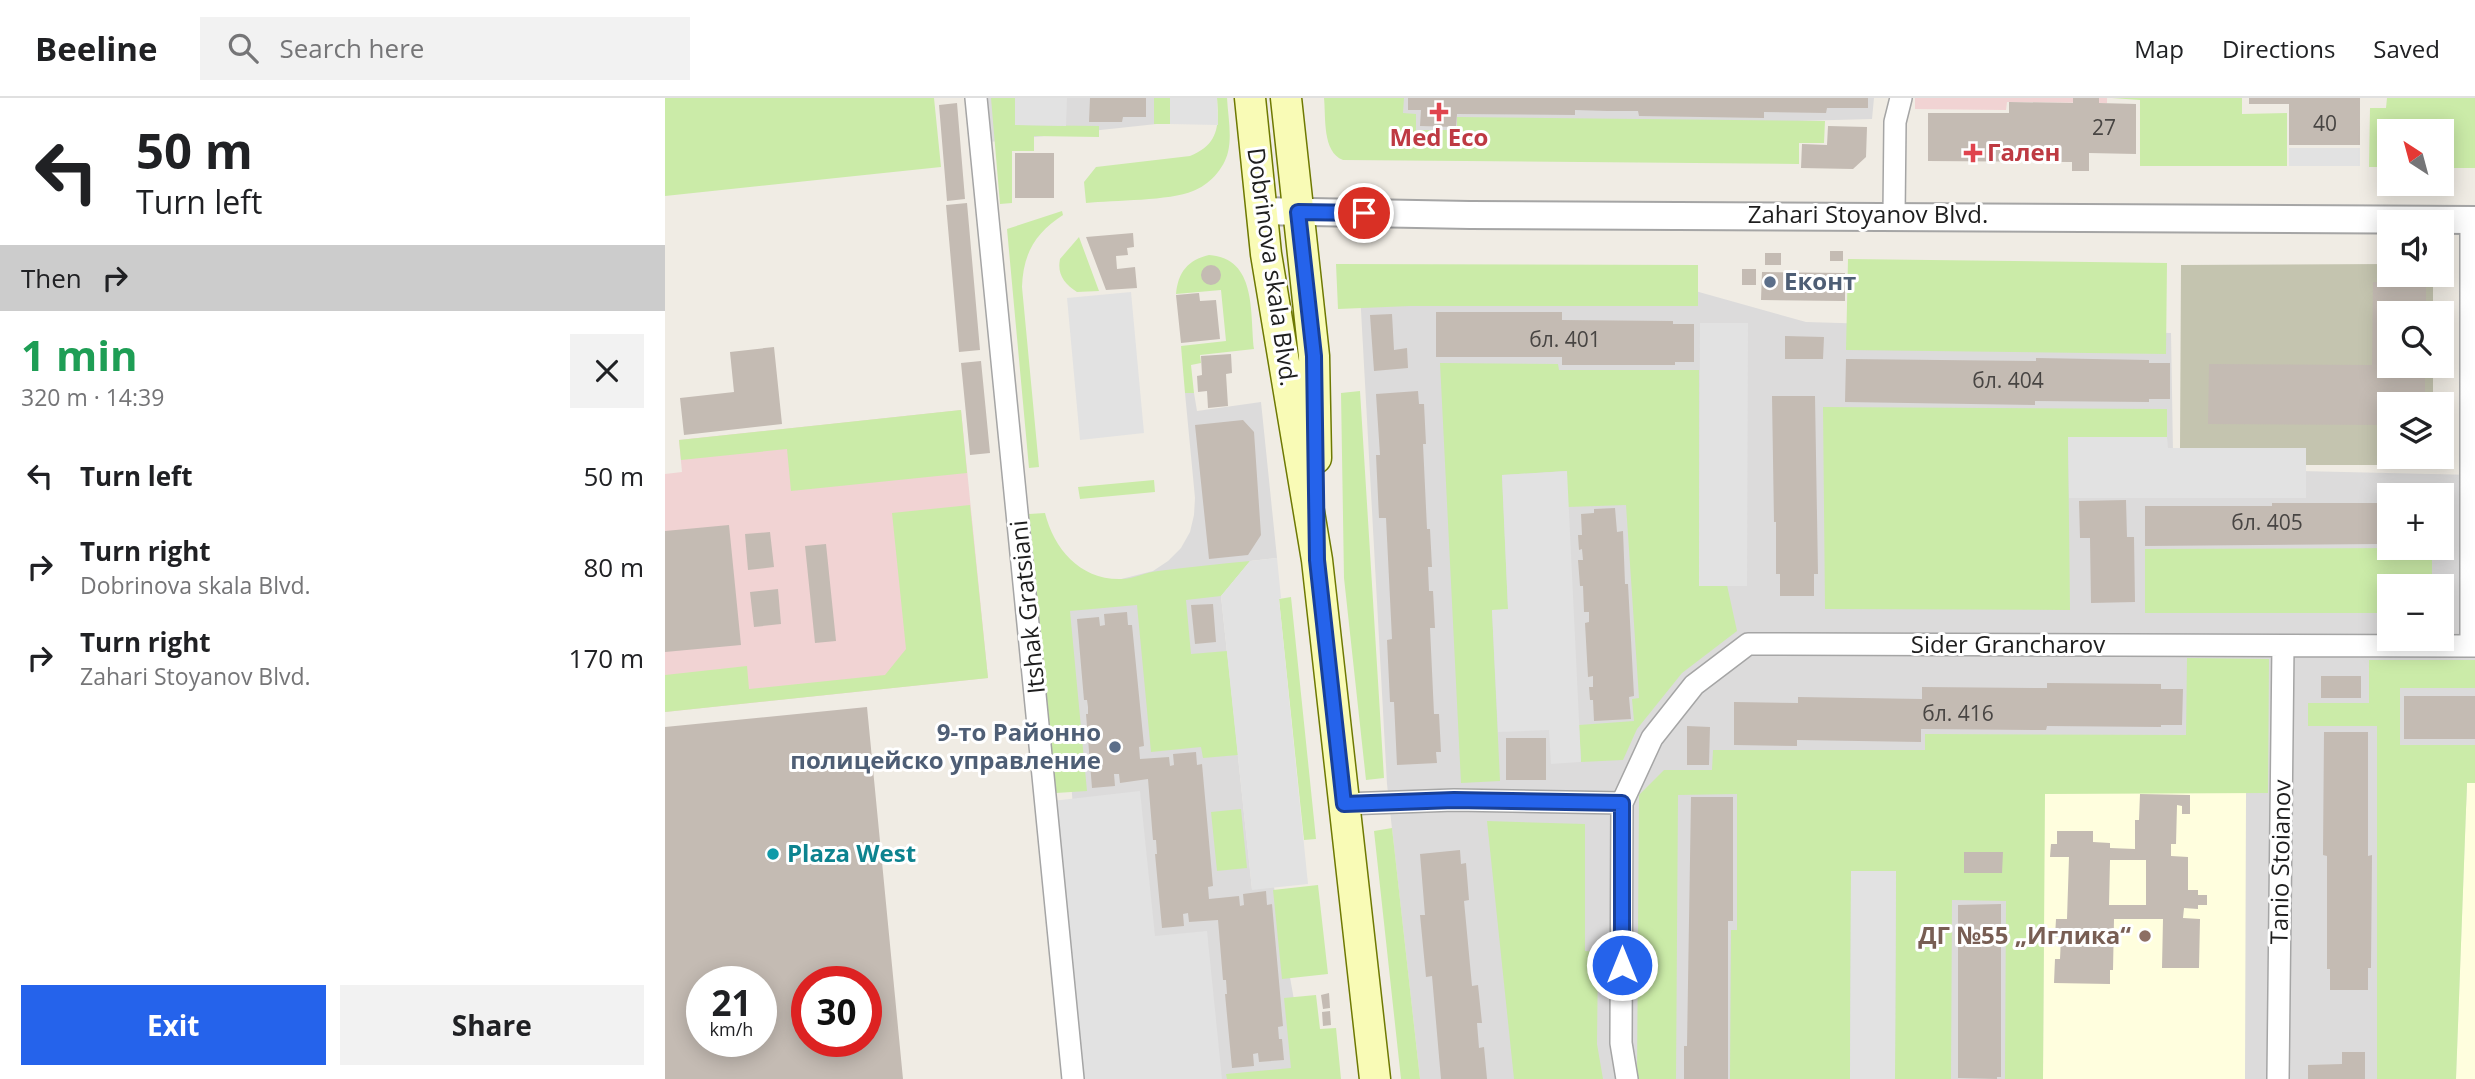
<!DOCTYPE html>
<meta charset="utf-8">
<style>
:root{--surface:#fff;--page:#f2f2f2;--text:#202124;--muted:#757577;--line:#e0e0e0;--accent:#2563eb}
body{margin:0;font-family:"Open Sans",sans-serif;background:var(--page);color:var(--text);height:100vh;display:flex;flex-direction:column;font-size:26px;white-space:nowrap}
*{box-sizing:border-box;margin:0}
p{font-size:23px;color:var(--muted)}
.icon{flex:none;width:38px;height:38px;fill:none;stroke:currentColor;stroke-width:2;stroke-linecap:round;stroke-linejoin:round}
.map{position:relative;flex:1;overflow:hidden}
.drawer{display:flex;flex-direction:column;background:var(--surface);width:665px}
.drawer>*{flex:none}
.guide{background:#fff;color:var(--text);overflow:hidden}
.needle{width:46px;rotate:324deg}
.buttons{position:absolute;left:1712px;top:21px;display:grid;gap:14px}
.buttons a{display:grid;place-items:center;width:77px;height:77px;border-radius:0px;background:var(--surface);box-shadow:0 4px 18px #0003;font-size:35px}
.speed{position:absolute;left:21px;top:868px;display:flex;gap:14px;font-size:35px;font-weight:700;text-align:center}
.speed>*{display:grid;place-content:center;width:91px;height:91px;border-radius:50%;background:var(--surface);box-shadow:0 4px 18px #0003;line-height:1}
.speed small{font-size:18px;font-weight:400}
.speed .limit{border:10px solid #d22;background:#fff;color:#111}
.pin{position:absolute;display:grid;place-items:center;width:60px;height:60px;color:#fff;margin:-30px;border:4px solid #fff;border-radius:50%;box-shadow:0 2px 7px #0007}
.me{position:absolute;width:77px;margin:-38px;rotate:0deg;stroke-linejoin:round;filter:drop-shadow(0 0 5px #0008)}
.turn{display:flex;align-items:center;gap:24px;height:147px;padding:0 21px;font-size:32px}
.turn .icon{width:91px;height:91px;stroke-width:2.5}
.turn b{display:block;font-size:49px;line-height:60px}
.then{display:flex;align-items:center;height:66px;padding:0 21px;background:#0003;gap:14px;font-size:26px}
.round{display:grid;place-items:center;flex:none;width:74px;height:74px;border-radius:0px;background:var(--page)}
.overview{display:flex;align-items:center;justify-content:space-between;height:119px;padding:0 21px}
h1{font-size:42px;font-weight:700;line-height:52px;color:#1e9e55}
.cta{display:flex;gap:14px;margin-top:auto;padding:14px 21px}
.cta a{flex:1;height:80px;border-radius:0px;background:var(--accent);color:#fff;font-size:28px;font-weight:700;line-height:80px;text-align:center}
.cta a+a{background:var(--page);color:var(--text)}
ul{padding:0;list-style:none}
li{display:flex;align-items:center;gap:21px;height:91px;padding:0 21px}
li div{flex:1}
li b{display:block;font-size:26px}
li em{font-style:normal}
header{display:flex;align-items:center;gap:42px;box-sizing:border-box;height:98px;padding:0 35px;background:var(--surface);border-bottom:2px solid var(--line)}
header strong{font-size:33px}
nav{display:flex;gap:38px;margin-inline-start:auto;font-size:24px}
.search{width:490px;height:63px;background:var(--page);display:flex;align-items:center;gap:18px;box-sizing:border-box;padding:0 24px;border-radius:0px;color:var(--muted);font-size:26px}
main{display:flex;flex:1;min-height:0}
.map>svg:first-child{display:block}
</style>
<header>
<strong>Beeline</strong>
<div class="search"><svg class="icon" aria-label="search" viewBox="0 0 24 24"><circle cx="10" cy="10" r="6"/><path d="M15 15l6 6"/></svg>Search here</div>
<nav><a>Map</a><a>Directions</a><a>Saved</a></nav>
</header>
<main>
<section class="drawer">
<div class="guide">
<div class="turn"><svg class="icon" aria-label="left" viewBox="0 0 24 24"><path d="M17 20v-9H6M10 6l-5 5 5 5"/></svg><div><b>50 m</b>Turn left</div></div>
<div class="then">Then<svg class="icon" aria-label="right" viewBox="0 0 24 24"><path d="M7 20v-9h11M14 6l5 5-5 5"/></svg></div>
</div>
<div class="overview"><div><h1>1 min</h1><p>320 m · 14:39</p></div><a class="round"><svg class="icon" aria-label="close" viewBox="0 0 24 24"><path d="M6 6l12 12M18 6L6 18"/></svg></a></div>
<ul>
<li><svg class="icon" aria-label="left" viewBox="0 0 24 24"><path d="M17 20v-9H6M10 6l-5 5 5 5"/></svg><div><b>Turn left</b></div><em>50 m</em></li>
<li><svg class="icon" aria-label="right" viewBox="0 0 24 24"><path d="M7 20v-9h11M14 6l5 5-5 5"/></svg><div><b>Turn right</b><p>Dobrinova skala Blvd.</p></div><em>80 m</em></li>
<li><svg class="icon" aria-label="right" viewBox="0 0 24 24"><path d="M7 20v-9h11M14 6l5 5-5 5"/></svg><div><b>Turn right</b><p>Zahari Stoyanov Blvd.</p></div><em>170 m</em></li>
</ul>
<div class="cta"><a>Exit</a><a>Share</a></div>
</section>
<div class="map">
<svg width="1810" height="981" viewBox="0 0 1810 981">
<rect width="100%" height="100%" fill="#f0ece4"/>
<path fill="#dcdbdb" fill-rule="evenodd" d="M320 0H527L529 22 324 44Z
M722 0H1209L1207 21 721 34Z
M694 176 1016 189 1141 224 1506 235 1508 354 1635 373 1810 377V671L1744 981H755L722 686ZM1724 397H1776V450H1724ZM1724 488H1776V541H1724Z
M520 295H529L532 313 596 304 612 460 585 463 556 498 587 791 609 789 643 981H427L393 497 488 473 503 463 516 450 525 434 529 417 530 400Z"/>
<path fill="#f1d3d3" d="M1250 0H1442V5L1342 4 1341 12 1250 11Z
M296 312 323 580 0 614V376L17 374 14 342Z"/>
<path fill="#fffede" d="M1802 684 1810 685V981H1791Z
M1379 695H1581L1580 981H1378Z"/>
<path fill="#c4c4af" d="M1724 166V177H1768V215H1724V268H1768V306H1724V359H1768V367H1641L1640 350H1515L1516 167Z"/>
<path fill="#cbeba8" d="M0 0H269L276 69 0 98Z
M326 0H350V27L434 28V39L369 38V53H347V105L335 106Z
M489 0H505V26H489Z
M552 0H562C563 18 567 37 563 54 559 71 544 87 528 93 505 103 449 102 421 105L419 84 431 69 525 58C554 46 554 28 552 0Z
M659 0H739L738 15 751 16V32H792V19L1160 23 1159 45H1134V66L678 62C657 54 661 19 659 0Z
M1447 0H1577V16L1622 15V68H1475V2Z
M1722 0H1810V70H1776V33H1724V69H1704L1705 10H1721Z
M397 113 398 117C370 135 358 156 357 189L374 369 364 370 342 131Z
M414 139 434 193 412 194C399 186 392 176 395 161Z
M544 157C592 160 585 215 589 251L535 257 536 265 526 267 529 295H520L516 248 561 243 556 192 511 196C513 174 523 162 544 157Z
M1183 161 1502 165 1501 256 1181 252Z
M671 166 1033 167V208H745L673 211Z
M775 265 893 266 894 272H1034V487H1062L1072 533 1017 575 972 631 958 662 916 664 914 627 969 623 967 601 974 600 961 407 903 409 901 373 837 377 843 511 827 513 835 683 796 685Z
M695 293 719 680 701 682 679 480 676 295Z
M1158 309 1502 311V339H1403L1405 512 1160 511Z
M296 312 302 375 126 393 122 351 16 362 14 342Z
M489 382 490 394 415 401 413 389Z
M305 407 323 580 0 614V577L82 568 84 591 220 577 241 551 227 415Z
M380 415C389 451 415 482 456 481 469 481 480 474 493 473 523 469 554 466 585 463L556 498 521 502 526 556 562 553 573 657 538 660 536 649 486 654 472 507 405 513 422 693 391 695 364 416Z
M1743 450H1767V488H1724V515H1480V451Z
M626 499 651 741 639 742 614 501Z
M1522 560 1604 561 1603 695 1380 696 1378 981H1340L1341 803 1287 802 1286 981H1230L1231 773H1186L1185 981H1065L1066 832H1072V696L1013 697 1011 981H972L974 697 999 672H1047L1048 652H1260V636L1521 637Z
M1704 562H1810V590H1735V647H1810V685H1802L1791 981H1712V628H1643V605H1704Z
M576 711 582 770 552 773 546 714Z
M822 723 920 726V853L933 854 932 946 938 981H849Z
M727 730 755 981H736L709 733Z
M653 787 663 876 617 881 608 792Z
M651 897 655 931 671 930 676 981H562L561 976 626 970 619 900Z"/>
<path fill="#e2e2e2" d="M350 0H402L401 28 350 27Z
M505 0H552L553 27 505 26Z
M1624 50H1695V68H1624Z
M466 194 479 335 415 342 402 200Z
M1035 225H1083L1082 488H1034Z
M1403 339H1502L1503 350H1641V400H1404Z
M902 373 916 664 886 666 884 632 833 634 827 512 843 511 837 377Z
M612 460 616 500 614 501 643 786 587 792 556 498 585 463Z
M475 693 490 838 542 833 557 981H416L387 703Z
M1186 773H1231L1230 981H1185Z"/>
<path fill="#c4bbb3" fill-rule="evenodd" d="M425 0H481V19H458L457 24H424Z
M743 0H1203V10H1162L1161 15 1099 14V20L974 18 973 13H942L910 12V17L792 16 791 29 755 28 756 12H743Z
M1408 0H1434V5L1471 6V56L1424 55V73H1407V64L1263 63V15H1344V4L1408 5Z
M1584 0H1695V47H1624V6H1584Z
M292 5 300 101 282 103 274 7Z
M1163 28 1202 29 1201 59 1188 71 1136 70 1137 46 1162 47Z
M350 55H389V100H350Z
M302 105 315 252 294 254 281 107Z
M468 135 469 149 462 150 463 157 451 158 452 171 470 169 472 190 441 192 421 139Z
M1165 153H1178V163H1165Z
M1100 155H1116V167H1100Z
M536 177a10 10 0 1 1 20 0a10 10 0 1 1-20 0Z
M1077 171H1091V187H1077Z
M1097 174 1180 175V203L1096 202Z
M1708 184 1761 185V215H1724V268H1760V306H1724V327L1543 326 1544 266 1707 267Z
M534 195 535 203 551 202 555 241 516 245 511 197Z
M771 214H897V222L1008 223V226H1029V264H1010V267H897V259H771Z
M727 216 729 252 742 250 743 270 709 273 705 217Z
M1120 238 1159 239 1158 261H1120Z
M109 249 117 326 19 337 15 300 69 294 65 254Z
M566 256 567 275 561 276 563 308 543 310 542 293 533 294 532 278 537 277 536 258Z
M1371 260 1484 262V265H1505V301H1484V304L1370 303V307L1180 304 1181 261 1371 263Z
M316 263 325 355 305 357 296 265Z
M753 293 754 306H759L761 346H758L762 431H765L767 469H763L764 493H768L770 530H765L769 616H774L776 654H771L772 665 732 667 729 604H725L722 542 727 541 721 420H714L711 357H715L711 296Z
M1107 298H1150L1153 476H1149V498H1115V476H1111V424H1109Z
M578 322 589 334 596 437 583 457 544 461 530 327Z
M1461 402 1462 439H1469L1470 504 1426 505 1425 440H1415L1414 403Z
M1607 405H1721V407H1724V443H1715V446L1480 448V408H1607Z
M950 410 952 434 958 433 960 486H963L969 598 964 599 966 621 929 623 928 602H925L924 589H928V578L923 579 920 525 924 524V514H919L918 488H915L913 462H918L917 451 914 452 913 437H917L916 416 929 415V411Z
M64 427 76 547 0 554V433Z
M105 434 109 469 83 472 80 436Z
M161 446 171 543 150 545 140 448Z
M113 491 116 526 89 529 85 494Z
M548 506 551 544 530 546 526 507Z
M462 514 463 527H467L479 648 474 649 475 661 504 659 505 668 509 667 508 656 531 654 532 667 537 666 548 788 543 789 544 801 574 798 575 808 579 807 578 796 601 793 602 807 607 806 618 928 613 929 614 941H617L619 962 594 964 593 955 588 956 589 968 567 970 560 896H562L561 882H558L553 822 524 824 523 815 518 816 519 828 497 830 490 756H492L491 742H488L483 681 455 685 454 676H449L450 688 427 690 421 616H423V609L422 602H419L412 521 434 519 435 528 440 527 439 516Z
M1656 578H1696V600H1656Z
M1382 585 1496 586V591H1518L1517 627H1496V629L1382 628 1381 632 1256 631V644L1132 642V648L1069 647V604L1133 605V599L1257 601V589L1382 590Z
M1739 598H1810V641H1739Z
M202 609 238 981H0V629ZM37 884H96V943H37ZM142 884H201V943H142Z
M1022 628 1045 629 1044 667H1022Z
M1659 634H1703V758L1707 757 1706 870H1703V892H1665V871H1662V758L1658 757Z
M841 640H881V682H841Z
M1475 696 1525 697V716H1517V708L1512 707 1511 746H1506V758L1523 759V792H1533V797H1542V807H1533V811L1519 810 1518 820 1535 821 1534 870H1497L1498 821H1449L1448 872H1445V886L1389 885 1390 861H1395L1396 839H1390L1391 821H1402L1404 759H1385L1386 746H1392V733H1428V744L1445 745V750L1470 751V722H1474ZM1445 762H1481V807H1444Z
M1026 699H1068V823H1063V981H1019V948H1022Z
M795 752 796 766 801 765 804 802 799 803 807 888 813 887 817 925H812L814 950 819 949 822 981H776L767 878 761 879 755 817H760L755 756Z
M1299 754H1338L1337 775H1299Z
M1336 806V979H1332V981L1293 980V807Z
M664 895 665 910 658 911 656 897Z
M665 913 666 927 658 928 657 914Z
M1677 954H1700V981H1643V967L1677 966Z"/>
<g fill="none" stroke-linecap="round" stroke-linejoin="round">
<g stroke="#a5a5a5" stroke-width="24">
<path id="minor" d="M311 0 408 981
M1229 117 1230 24 1236 0
M1806 548V122
M679 706 789 702 957 705
M962 981 956 945 957 705 987 640 1029 587 1083 546 1810 548
M1613 981 1618 548"/>
</g>
<g stroke="#a5a5a5" stroke-width="30">
<path id="tertiary" d="M596 113 805 117 1810 122"/>
</g>
<g stroke="#6e7902" stroke-width="33">
<path id="secondary" d="M585 0 601 156 652 462 710 981
M621 0 649 258 651 360"/>
</g>
<use href="#minor" stroke="#fff" stroke-width="21"/>
<use href="#tertiary" stroke="#fff" stroke-width="26"/>
<use href="#secondary" stroke="#f9fbb6" stroke-width="30"/>
</g>
<g fill="none" stroke-linecap="round" stroke-linejoin="round">
<g stroke="#184099" stroke-width="18">
<path id="route" d="M699 115 633 114 649 258 652 462 679 706 789 702 957 705V867"/>
</g>
<use href="#route" stroke="#2563eb" stroke-width="12"/>
</g>
<g fill="#e0444e" stroke="#fff" stroke-width="2.5">
<path d="M770.5 3.5h7v7h7v7h-7v7h-7v-7h-7v-7h7z"/>
<path d="M1304.5 44.5h7v7h7v7h-7v7h-7v-7h-7v-7h7z"/>
</g>
<g fill="#5c6f8a" stroke="#fff" stroke-width="2.5">
<circle cx="1105" cy="184" r="7"/>
<circle cx="450" cy="649" r="7"/>
</g>
<circle fill="#0f9aa8" stroke="#fff" stroke-width="2.5" cx="108" cy="756" r="7"/>
<circle fill="#8d6e63" stroke="#fff" stroke-width="2.5" cx="1480" cy="838" r="7"/>
<g text-anchor="middle" stroke-width="6" stroke-linejoin="round" paint-order="stroke">
<g font-size="21" fill="#484543">
<text x="1660" y="33">40</text>
<text x="1439" y="37">27</text>
<text x="900" y="249">бл. 401</text>
<text x="1343" y="290">бл. 404</text>
<text x="1602" y="432">бл. 405</text>
<text x="1293" y="623">бл. 416</text>
</g>
<g font-size="24" font-weight="bold" fill="#be3a42" stroke="#fff">
<text x="774" y="48">Med Eco</text>
<text x="1322" y="63" text-anchor="start">Гален</text>
</g>
<g font-size="24" fill="#1e1e1e" stroke="#fff">
<text x="1203" y="125">Zahari Stoyanov Blvd.</text>
<text transform="translate(607 169) rotate(82)" y="8">Dobrinova skala Blvd.</text>
<text transform="translate(363 509) rotate(-96)" y="8">Itshak Gratsiani</text>
<text x="1343" y="555">Sider Grancharov</text>
<text transform="translate(1616 764) rotate(-89)" y="8">Tanio Stoianov</text>
</g>
<g font-size="24" font-weight="bold" fill="#4e5e75" stroke="#fff" text-anchor="start">
<text x="1119" y="192">Еконт</text>
<text x="436" y="643" text-anchor="end">9-то Районно<tspan x="436" dy="28">полицейско управление</tspan></text>
</g>
<g font-size="24" font-weight="bold" fill="#0d838f" stroke="#fff" text-anchor="start">
<text x="122" y="764">Plaza West</text>
</g>
<g font-size="24" font-weight="bold" fill="#785e54" stroke="#fff" text-anchor="end">
<text x="1466" y="846">ДГ №55 „Иглика“</text>
</g>
</g>
</svg>
<div class="buttons">
<a><svg class="needle" viewBox="-14 -14 28 28"><path d="M0-13l5 13h-10z" fill="#e53935"/><path d="M0 13l5-13h-10z" fill="#757577"/></svg></a>
<a><svg class="icon" aria-label="sound" viewBox="0 0 24 24"><path d="M4 9h4l5-4v14l-5-4H4zM17 9q2 3 0 6"/></svg></a>
<a><svg class="icon" aria-label="search" viewBox="0 0 24 24"><circle cx="10" cy="10" r="6"/><path d="M15 15l6 6"/></svg></a>
<a><svg class="icon" aria-label="layers" viewBox="0 0 24 24"><path d="M12 4l9 5-9 5-9-5zM3 14l9 5 9-5"/></svg></a>
<a>+</a>
<a>−</a>
</div>
<div class="speed"><div>21<small>km/h</small></div><div class="limit">30</div></div>
<div class="pin" style="left:699px;top:115px;background:#d93025"><svg class="icon" aria-label="arrive" viewBox="0 0 24 24"><path d="M6 21V4h12l-3 4 3 4H6"/></svg></div>
<svg class="me" style="left:957px;top:867px" viewBox="-20 -20 40 40"><circle r="17" fill="#2563eb" stroke="#fff" stroke-width="3"/><path d="M0-11L8 9 0 5-8 9z" fill="#fff"/></svg>
</div>
</main>
